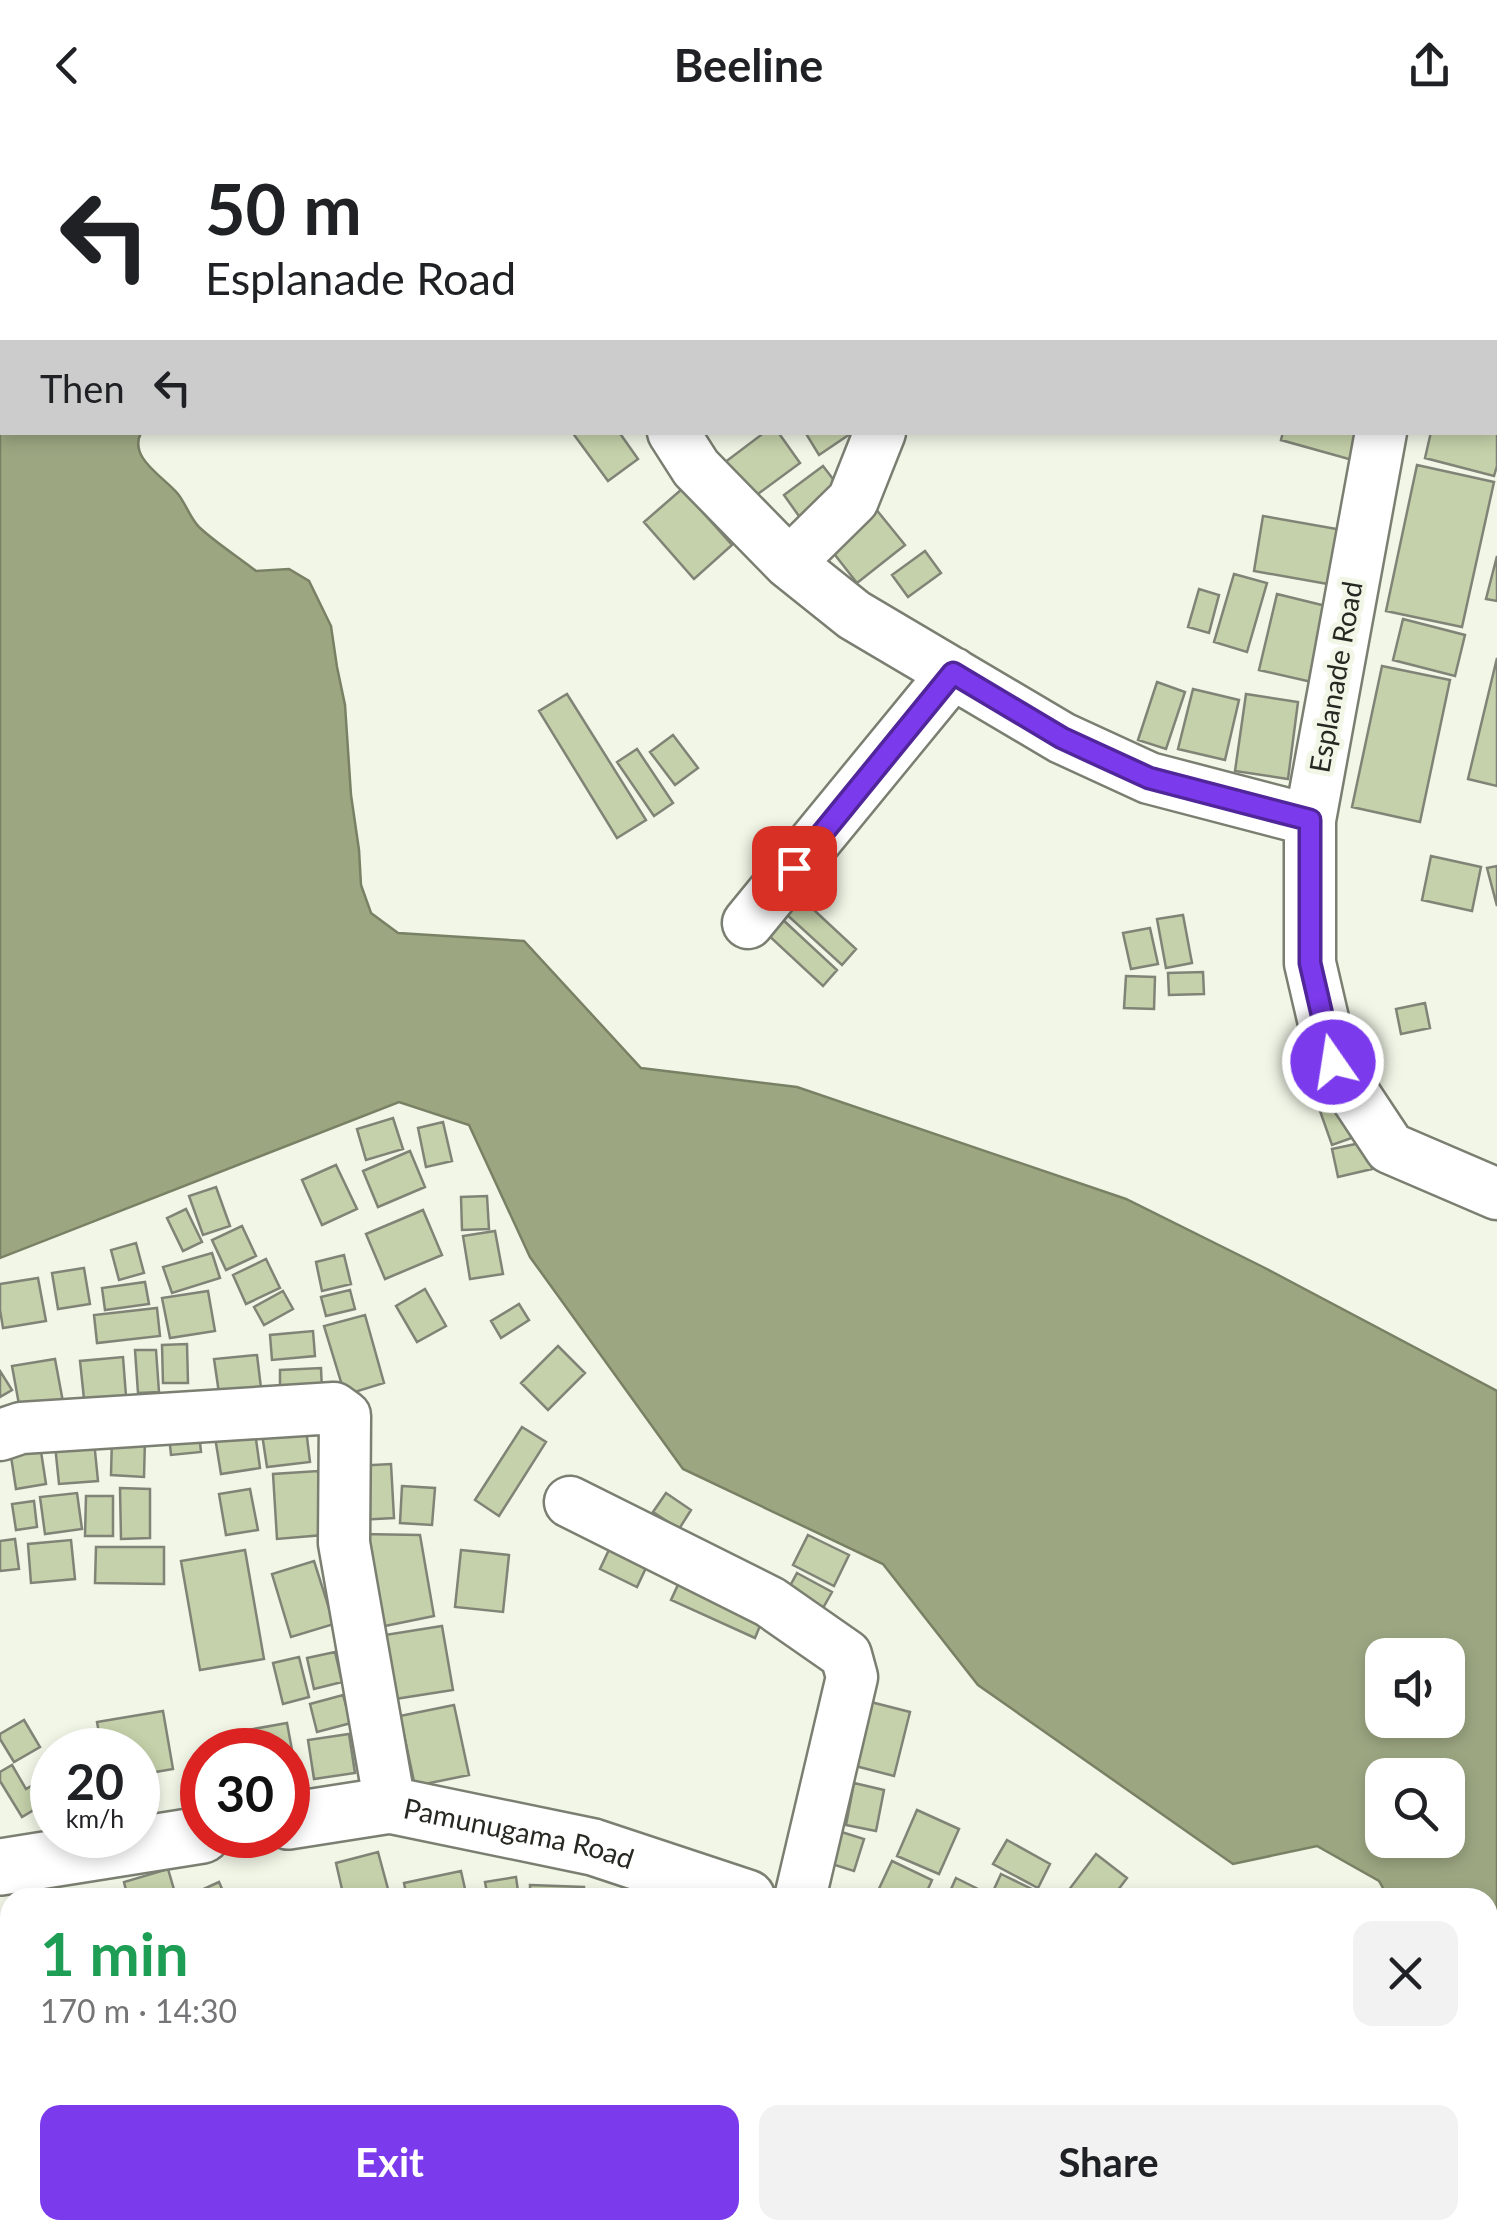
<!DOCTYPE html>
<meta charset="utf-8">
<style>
:root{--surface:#fff;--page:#f2f2f2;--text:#202124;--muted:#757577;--accent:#7c3aed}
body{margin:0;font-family:Lato,sans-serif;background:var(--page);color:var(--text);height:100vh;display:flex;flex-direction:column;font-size:38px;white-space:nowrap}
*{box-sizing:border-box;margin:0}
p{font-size:32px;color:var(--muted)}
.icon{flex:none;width:55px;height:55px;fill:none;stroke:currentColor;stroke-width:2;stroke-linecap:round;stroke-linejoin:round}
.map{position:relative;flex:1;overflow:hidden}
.drawer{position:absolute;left:0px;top:1758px;width:1498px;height:352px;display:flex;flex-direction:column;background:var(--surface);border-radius:30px 30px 0 0;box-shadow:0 5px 15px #0003}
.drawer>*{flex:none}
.guide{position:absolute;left:0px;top:0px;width:1498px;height:305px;box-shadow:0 5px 15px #0003;background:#fff;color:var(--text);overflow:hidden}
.fabs{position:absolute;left:1365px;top:1508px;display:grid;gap:20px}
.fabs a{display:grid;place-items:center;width:100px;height:100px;border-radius:20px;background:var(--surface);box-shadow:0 5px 15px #0003;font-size:50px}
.speed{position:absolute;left:30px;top:1598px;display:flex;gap:20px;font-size:50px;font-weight:700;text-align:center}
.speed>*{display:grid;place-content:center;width:130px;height:130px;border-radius:50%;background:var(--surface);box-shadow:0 5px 15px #0003;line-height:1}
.speed small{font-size:25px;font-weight:400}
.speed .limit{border:15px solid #d22;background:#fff;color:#111}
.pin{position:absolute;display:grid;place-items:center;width:85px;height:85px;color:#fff;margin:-42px;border-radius:20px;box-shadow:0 5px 15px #0006}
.me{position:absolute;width:110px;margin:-55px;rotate:347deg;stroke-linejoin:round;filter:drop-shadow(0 0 8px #0008)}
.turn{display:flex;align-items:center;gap:35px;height:210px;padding:0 40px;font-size:45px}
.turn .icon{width:130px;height:130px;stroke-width:2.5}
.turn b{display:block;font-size:70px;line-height:85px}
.then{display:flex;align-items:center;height:95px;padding:0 40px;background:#0003;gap:20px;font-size:38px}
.round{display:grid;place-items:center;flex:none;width:105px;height:105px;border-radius:20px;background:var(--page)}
.overview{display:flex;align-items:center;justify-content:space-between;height:170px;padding:0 40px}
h1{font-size:60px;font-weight:700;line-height:75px;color:#1e9e55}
.cta{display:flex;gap:20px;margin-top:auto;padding:20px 40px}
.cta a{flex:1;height:115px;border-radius:20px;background:var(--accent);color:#fff;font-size:40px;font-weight:700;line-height:115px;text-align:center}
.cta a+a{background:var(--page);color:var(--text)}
header{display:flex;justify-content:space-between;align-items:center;height:130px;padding:0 40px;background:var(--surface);font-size:45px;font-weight:700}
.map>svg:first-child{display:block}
</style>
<header><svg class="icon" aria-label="back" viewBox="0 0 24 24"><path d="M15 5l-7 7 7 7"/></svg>Beeline<svg class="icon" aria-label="share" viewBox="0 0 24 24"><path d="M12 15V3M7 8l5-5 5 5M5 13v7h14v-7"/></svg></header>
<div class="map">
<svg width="1497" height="2109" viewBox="0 0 1497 2109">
<rect width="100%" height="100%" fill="#f1f6e7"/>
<path fill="#9ca782" stroke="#798165" stroke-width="2.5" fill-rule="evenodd" d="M0 0H399V2H2V302L141 303C128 328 164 347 178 364 186 374 190 388 199 397 216 413 237 426 256 441L289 439 309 451 331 496 337 537 345 575 351 665 359 720 361 755 371 783 398 803 524 811 641 938 797 957 1126 1069 1263 1137 1497 1261V1923L1488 1912V1768L1388 1767 1379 1751 1317 1716 1233 1734 978 1555 883 1434 683 1339 530 1127 469 995 399 972 0 1128ZM1382 1525H1448V1590H1382ZM1382 1645H1448V1710H1382Z"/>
<path fill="#c5d1aa" stroke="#808477" stroke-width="2.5" d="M598 0H664L665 2H593Z
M925 0H974L969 2H926Z
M1103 0H1160L1159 2H1101Z
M1265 0H1318L1317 2H1264Z
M1495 300H1497V336L1494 346 1425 328 1431 302H1495Z
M572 302H619L638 329 608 351Z
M765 302H778L800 333 747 372 720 336Z
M805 302H853L819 325Z
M1283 302H1372L1363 333 1281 310Z
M1417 335 1494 352 1462 497 1386 481Z
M823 336 846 366 806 396 784 365Z
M682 359 732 415 694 449 644 392Z
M875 378 905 415 857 453 828 416Z
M1263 386 1348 401 1339 456 1254 441Z
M925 421 941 443 908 467 892 445Z
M1497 426V471L1486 469Z
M1234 444 1267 453 1247 522 1214 512Z
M1199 459 1219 465 1209 503 1188 497Z
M1277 464 1334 478 1316 553 1259 540Z
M1403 489 1465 505 1455 546 1393 530Z
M1497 528V656L1468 649Z
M1382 536 1450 550 1420 692 1352 677Z
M1157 552 1185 562 1166 619 1138 610Z
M1193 559 1239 570 1225 630 1178 619Z
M567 564 646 690 617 708 539 581Z
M1246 564 1298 572 1288 649 1235 641Z
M673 605 698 638 675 655 650 622Z
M637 619 673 673 654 686 617 632Z
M1431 726 1481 737 1472 781 1422 770Z
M1497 736V776L1487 738Z
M800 767 856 819 842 835 785 783Z
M1183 785 1192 833 1166 838 1157 789Z
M781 788 837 840 823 856 767 804Z
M1150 798 1158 834 1131 839 1123 803Z
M1203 842 1204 864 1169 865 1168 843Z
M1126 846 1155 847 1154 879 1124 878Z
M1425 873 1430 898 1401 904 1396 879Z
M1349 970 1360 1005 1332 1015 1320 981Z
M393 988 403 1019 366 1030 357 999Z
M443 992 452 1031 426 1037 418 998Z
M1365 1012 1372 1039 1338 1047 1332 1019Z
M410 1021 425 1057 378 1077 363 1041Z
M336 1035 357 1079 322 1095 302 1050Z
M216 1057 230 1096 203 1105 189 1066Z
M487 1066 489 1099 462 1100 461 1067Z
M186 1079 202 1112 183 1121 167 1088Z
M423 1080 442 1125 385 1149 366 1104Z
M242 1096 256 1126 226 1140 212 1110Z
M495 1101 503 1144 470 1149 463 1106Z
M136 1113 144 1143 119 1150 111 1120Z
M212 1123 220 1148 172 1163 163 1137Z
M344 1125 351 1154 322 1161 316 1132Z
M266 1129 280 1158 246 1174 233 1145Z
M84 1138 90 1174 58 1179 52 1143Z
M38 1148 46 1191 3 1198 0 1180V1154Z
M145 1152 149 1174 105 1180 102 1158Z
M425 1159 446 1196 417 1212 396 1176Z
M350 1160 355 1179 326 1186 321 1167Z
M208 1161 215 1201 170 1208 162 1168Z
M283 1161 293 1179 264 1195 254 1177Z
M519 1174 529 1190 501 1208 491 1191Z
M157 1178 160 1206 97 1213 94 1185Z
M365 1185 384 1253 345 1265 324 1196Z
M313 1201 315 1226 272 1230 270 1205Z
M187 1214 188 1253H163L162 1215Z
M558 1216 585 1243 548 1280 521 1253Z
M135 1220H156L159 1262 138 1263Z
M257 1225 261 1258 219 1263 214 1229Z
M123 1227 126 1266 84 1269 80 1231Z
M55 1229 63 1272 20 1280 12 1236Z
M321 1238 322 1261 280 1262V1240Z
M0 1241 12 1260 0 1267Z
M198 1293 201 1322 171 1325 168 1296Z
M254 1295 260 1338 221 1344 214 1301Z
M522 1297 546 1312 499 1386 475 1370Z
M306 1299 310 1332 267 1337 262 1304Z
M112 1308 145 1309 144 1347 111 1345Z
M94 1311 98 1351 59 1354 55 1315Z
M40 1315 46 1354 16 1359 10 1320Z
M391 1334 394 1388 358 1390 355 1336Z
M318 1341 323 1405 277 1409 273 1344Z
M402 1356 435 1358 432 1395 400 1393Z
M120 1358 150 1359V1408L121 1409Z
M250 1359 258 1400 226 1405 219 1364Z
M77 1363 82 1399 45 1404 40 1367Z
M666 1363 691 1380 679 1399 653 1382Z
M86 1366H113V1406H85Z
M34 1371 37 1397 16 1400 12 1374Z
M360 1404 420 1405 434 1486 380 1497Z
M808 1405 849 1425 834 1456 793 1435Z
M615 1407 652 1425 637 1457 600 1439Z
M15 1409 19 1439 0 1441V1411Z
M71 1410 75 1449 31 1453 28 1414Z
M96 1417H164V1454L95 1453Z
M245 1420 264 1529 200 1540 181 1431Z
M461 1420 509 1425 503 1482 455 1477Z
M314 1431 334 1494 291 1507 272 1444Z
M797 1443 832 1462 819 1485 784 1467Z
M683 1444 766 1481 755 1508 671 1470Z
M442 1496 453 1560 395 1569 385 1505Z
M335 1522 342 1552 314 1559 307 1528Z
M299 1527 309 1567 283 1574 273 1533Z
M343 1565 351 1593 317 1602 310 1574Z
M859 1569 910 1582 894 1646 844 1633Z
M454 1575 469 1645 415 1656 400 1586Z
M163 1581 173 1639 138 1645V1620H102L97 1592Z
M24 1590 40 1617 14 1632 0 1609V1604Z
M287 1593 297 1647 288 1649V1620H246L242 1601Z
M349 1604 355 1643 314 1649 308 1610Z
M12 1635 26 1659 48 1646 52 1654V1669L22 1687 0 1651V1642Z
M854 1653 884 1660 876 1701 846 1695Z
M917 1680 959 1699 939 1744 897 1726Z
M832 1699 864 1709 854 1741 822 1731Z
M1007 1710 1050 1734 1038 1758 993 1734Z
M378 1722 388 1759 357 1768H344L336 1733Z
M1096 1724 1127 1748 1112 1768H1076L1068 1761Z
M892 1731 932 1750 924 1768H883L876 1765Z
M168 1739 175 1763 159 1768H128L124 1752Z
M461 1741 467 1768H407L404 1753Z
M1001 1744 1034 1760 1030 1768H990Z
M516 1747 519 1768H488L485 1752Z
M956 1748 984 1762 981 1768H947Z
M219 1752 226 1768H184Z
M530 1755 584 1757V1768H530Z
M10 1844V1907L0 1892V1863L5 1859 0 1851Z
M1492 1924 1497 1931V1959L1490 1965 1488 1962V1928Z
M0 1987 10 1995V2007L0 2020Z
M6 2033 10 2037V2097L0 2108V2039Z
M42 2100H101L92 2109H51Z
M131 2100H178L186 2109H131L127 2104Z
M215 2100H243L228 2109H220Z
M267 2100H285L289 2109H251Z
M534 2100H575L579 2109H521L520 2106Z
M636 2100H715L718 2109H640Z
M724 2100H780L756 2109H728Z
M811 2100H878L881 2109H814Z
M938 2100H974L976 2104 960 2109H942Z
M1031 2100H1064L1043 2109H1035Z
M1324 2100H1336L1342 2109H1312Z"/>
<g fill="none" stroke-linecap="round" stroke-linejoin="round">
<g stroke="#7b7f72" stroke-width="55">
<path id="minor" d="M742 2 747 0
M1495 148 1497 147
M673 302 696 338 789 433 854 485 1062 608 1149 648 1310 690
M1381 302 1310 690V833L1333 932 1390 1018 1497 1064
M789 433 853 370 880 302
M748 793 953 543
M0 1305 21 1298 334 1278 345 1286 344 1413 390 1675
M570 1372 770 1472 846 1525 852 1547 800 1768
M480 2109 487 2100"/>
</g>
<g stroke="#7b7f72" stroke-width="60">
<g id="major">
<path id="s1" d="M288 1691 390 1675 593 1717 747 1768"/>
<path d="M0 1737 202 1705"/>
<path d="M1156 2100 1160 2109"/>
</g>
</g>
<use href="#minor" stroke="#fff" stroke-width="50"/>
<use href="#major" stroke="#fff" stroke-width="55"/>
</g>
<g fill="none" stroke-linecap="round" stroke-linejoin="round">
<g stroke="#51269a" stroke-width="25">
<path id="route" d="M794 738 953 543 1062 608 1149 648 1310 690V833L1333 932"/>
</g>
<use href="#route" stroke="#7c3aed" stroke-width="18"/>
</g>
<g text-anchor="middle" stroke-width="10" stroke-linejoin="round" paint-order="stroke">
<g font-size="28" fill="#262822" stroke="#f1f6e7">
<text transform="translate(1336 547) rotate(-80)" y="10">Esplanade Road</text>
<text dy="10" stroke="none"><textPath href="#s1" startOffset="235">Pamunugama Road</textPath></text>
</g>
</g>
</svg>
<div class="fabs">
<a><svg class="icon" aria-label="sound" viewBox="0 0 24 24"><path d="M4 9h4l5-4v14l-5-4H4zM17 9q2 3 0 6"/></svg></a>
<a><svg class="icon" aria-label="search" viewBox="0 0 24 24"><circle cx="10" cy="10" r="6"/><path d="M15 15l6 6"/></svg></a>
</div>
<div class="speed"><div>20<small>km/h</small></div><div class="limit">30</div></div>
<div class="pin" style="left:794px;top:738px;background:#d93025"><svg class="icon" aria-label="arrive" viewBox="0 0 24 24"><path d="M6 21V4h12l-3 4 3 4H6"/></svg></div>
<svg class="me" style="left:1333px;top:932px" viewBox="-20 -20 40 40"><circle r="17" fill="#7c3aed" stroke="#fff" stroke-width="3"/><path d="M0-11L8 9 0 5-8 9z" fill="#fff"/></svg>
<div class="guide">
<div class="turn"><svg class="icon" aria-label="left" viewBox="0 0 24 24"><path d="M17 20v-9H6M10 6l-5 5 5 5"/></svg><div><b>50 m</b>Esplanade Road</div></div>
<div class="then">Then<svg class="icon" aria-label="left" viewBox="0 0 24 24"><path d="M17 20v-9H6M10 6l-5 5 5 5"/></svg></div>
</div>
<section class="drawer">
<div class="overview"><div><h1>1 min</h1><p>170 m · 14:30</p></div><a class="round"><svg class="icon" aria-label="close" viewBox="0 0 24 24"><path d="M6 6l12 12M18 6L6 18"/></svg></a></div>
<div class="cta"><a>Exit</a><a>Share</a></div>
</section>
</div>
